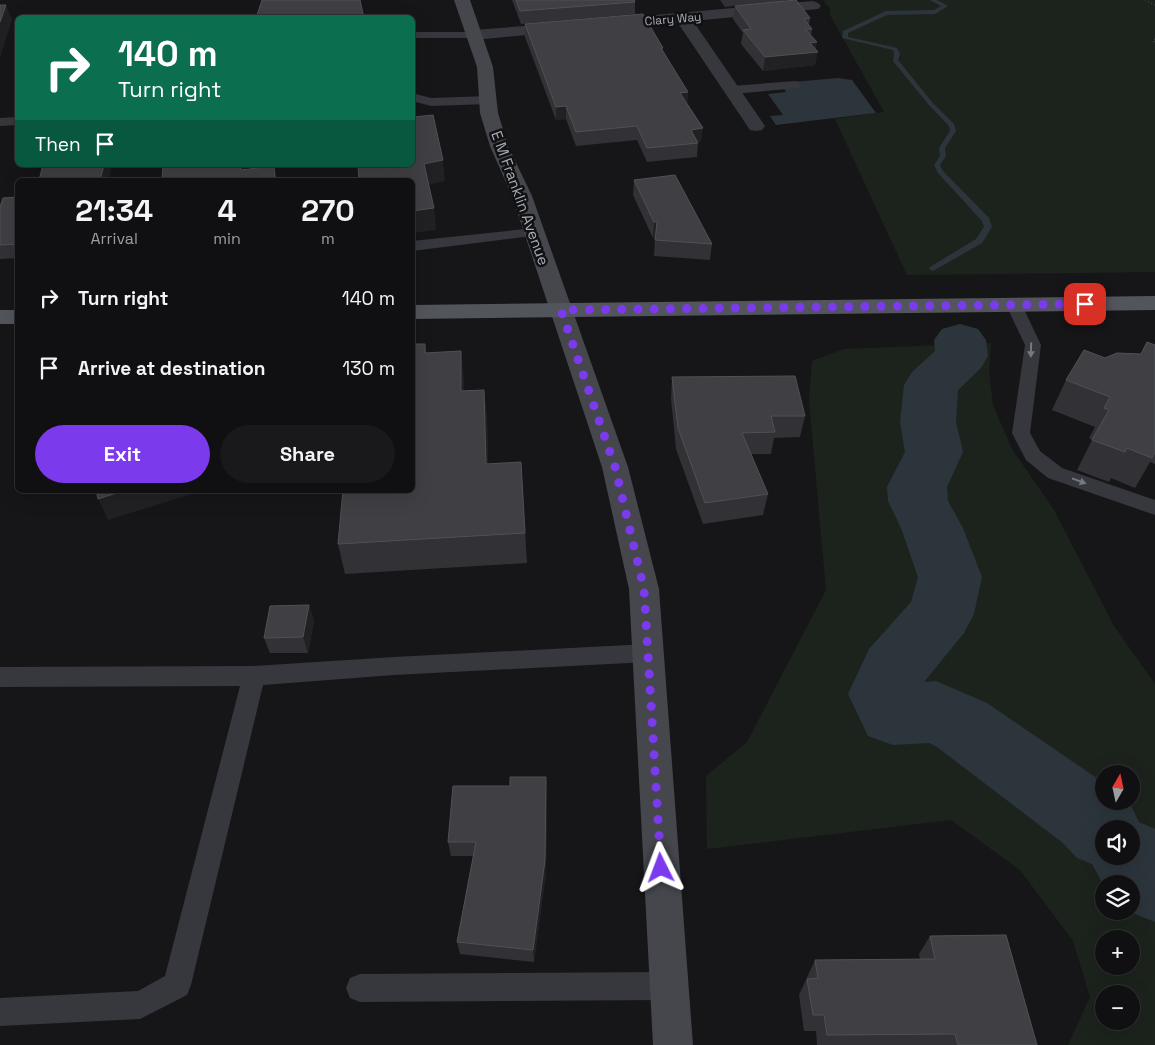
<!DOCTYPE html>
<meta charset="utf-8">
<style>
:root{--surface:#101012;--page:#19191b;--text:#f1f3f6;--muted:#9c9d9f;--line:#303032;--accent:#7c3aed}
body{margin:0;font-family:"Space Grotesk",sans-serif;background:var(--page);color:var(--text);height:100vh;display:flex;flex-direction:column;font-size:19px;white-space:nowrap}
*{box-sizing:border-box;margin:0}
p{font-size:16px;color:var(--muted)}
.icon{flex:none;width:28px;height:28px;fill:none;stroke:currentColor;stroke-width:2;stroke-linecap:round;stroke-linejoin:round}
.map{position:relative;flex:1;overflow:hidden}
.panel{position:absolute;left:15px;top:178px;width:400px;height:315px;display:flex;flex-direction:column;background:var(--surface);border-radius:8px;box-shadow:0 5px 20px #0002,0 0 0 1px var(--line)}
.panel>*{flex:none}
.guide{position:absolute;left:15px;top:15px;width:400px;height:152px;border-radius:8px;box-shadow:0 5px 20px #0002,0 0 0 1px var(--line);background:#0b6e4f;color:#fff;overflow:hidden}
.needle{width:32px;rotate:9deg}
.fabs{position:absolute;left:1095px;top:765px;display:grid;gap:10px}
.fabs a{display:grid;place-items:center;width:45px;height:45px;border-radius:50%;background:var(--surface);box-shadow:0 5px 20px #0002,0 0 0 1px var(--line);font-size:25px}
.pin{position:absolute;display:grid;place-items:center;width:42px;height:42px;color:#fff;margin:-21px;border-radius:10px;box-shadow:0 2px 8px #0006}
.me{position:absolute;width:55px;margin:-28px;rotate:357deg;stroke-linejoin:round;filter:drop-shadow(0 0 4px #0008)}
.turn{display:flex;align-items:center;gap:18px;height:105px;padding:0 20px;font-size:22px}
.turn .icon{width:65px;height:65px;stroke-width:2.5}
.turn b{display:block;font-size:35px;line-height:42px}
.then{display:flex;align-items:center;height:48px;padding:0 20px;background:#0003;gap:10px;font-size:19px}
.eta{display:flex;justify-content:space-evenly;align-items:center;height:85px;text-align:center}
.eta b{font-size:30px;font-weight:800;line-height:35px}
.primary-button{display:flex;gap:10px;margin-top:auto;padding:10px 20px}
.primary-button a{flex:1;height:58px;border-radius:30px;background:var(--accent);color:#fff;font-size:20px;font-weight:800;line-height:58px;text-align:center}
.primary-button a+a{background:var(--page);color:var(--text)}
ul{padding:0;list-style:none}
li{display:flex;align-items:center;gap:15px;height:70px;padding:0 20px}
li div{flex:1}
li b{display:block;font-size:19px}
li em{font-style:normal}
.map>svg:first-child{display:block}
</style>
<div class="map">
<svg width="1155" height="1045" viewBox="0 0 1155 1045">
<rect width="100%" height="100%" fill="#161618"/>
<path fill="#1c231d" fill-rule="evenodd" d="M825 0H1155V272L907 275 835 119 884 112 830 15V8L824 2Z
M991 343 989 372 993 405 1012 449 1054 510 1114 626 1155 684V1045H1068L1090 997 1073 941 1020 870 951 820 707 849 706 776 747 742 826 590 809 400 812 361 844 349ZM1104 774H1131V801H1104ZM1104 829H1131V856H1104ZM1104 884H1131V911H1104ZM1104 939H1131V966H1104ZM1104 994H1131V1021H1104Z"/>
<path fill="#2c353c" d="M838 78 852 80 876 113 776 125 770 116 783 115 768 94 786 92 784 89 793 82Z"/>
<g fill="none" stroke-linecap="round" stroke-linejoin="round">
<path fill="#2c353c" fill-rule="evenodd" d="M930 0H937L948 6 935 14 887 15 848 33V37L897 48 900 54 898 60 932 102 954 124 956 131 945 148 946 156 940 165 943 171 989 218 992 227 982 243 933 271 929 269 930 267 976 239 984 227 982 221 938 173 934 165 940 156 939 148 950 131 949 126 928 104 893 61 894 54 893 50 842 38 843 31 886 11 934 10 941 6Z"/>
<path fill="#2c353c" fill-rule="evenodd" d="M960 324 978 329 986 340 988 356 981 368 958 390 956 422 963 452 947 487 948 501 963 528 982 577 974 614 964 633 924 682 936 681 987 703 1104 783V801H1126L1131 806 1139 822 1155 829V922L1128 911H1131V884H1104V886L1092 864 1077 858 1063 843 937 747 929 743 893 745 868 736 848 694 869 649 911 602 918 577 901 528 888 501 887 487 905 452 900 422 904 385 912 372 935 351 934 340 942 329ZM1104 829H1131V856H1104Z"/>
<path stroke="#3d3f44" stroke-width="2" stroke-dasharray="1 2.5" stroke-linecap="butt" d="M1145 0 1155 5
M1155 39 1153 41 1155 43"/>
<path fill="#37383d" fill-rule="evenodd" d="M412 32H474L480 35 474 38H412Z
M795 81 799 82 801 85 799 88 732 94 726 90 732 86Z
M412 93 431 98 489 96 495 100 489 104 431 106 412 101Z
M18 117V125L0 126V118Z
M535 228 540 229 542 232 540 235 412 251V241Z
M1014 300 1020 302 1022 305 1041 345 1030 433 1040 451 1062 468 1155 500V515L1048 478 1026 460 1012 433 1025 345 1006 305 1008 302Z
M648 644 656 646 659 653 656 660 648 662 394 675 263 685 191 985 187 995 140 1019 0 1026V998L138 991 165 976 240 686 0 687V667L254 666 394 657Z
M669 972 679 976 683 986 679 996 669 1000 360 1002 350 998 346 988 350 978 360 974Z"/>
<path fill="#37383d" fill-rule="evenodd" d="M813 1 818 3 821 6 818 9 693 21 765 126 762 130 756 131 750 130 678 23 610 29 604 27 602 24 604 21 610 19Z
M562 23 568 25 570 28 568 31 474 40 468 38 466 35 468 32 474 30Z"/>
<path fill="#45474d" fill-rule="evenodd" d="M454 0H470L493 67 498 113 508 146 532 196 628 467 659 589 693 1045H653L629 589 602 467 512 196 490 146 480 113 477 67Z"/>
<path fill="#53555c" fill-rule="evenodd" d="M1155 296V310L412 319V305Z
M0 310H18V324H0Z"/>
</g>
<path fill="#323236" d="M512 0H634L635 2V14L521 24Z
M720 0H785V1L810 18 809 25 812 29 811 36 816 49 815 65 763 71 741 44 743 33 733 19 735 6 739 5 725 7Z
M525 24 663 48 662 51 688 92 687 105 701 142H698L697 157 647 162 637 140 576 146 566 119 556 120 525 37Z
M634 180 712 244 710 260 654 256 655 238H653L633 195Z
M18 197V258L0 259V207Z
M425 344 426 353 464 381V391L484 390 487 420 488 464 521 462 527 563 345 574 338 544Z
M1155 345V464L1150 462 1135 488 1111 478 1109 482 1077 470 1092 440 1089 438 1095 427 1052 410 1066 380 1105 358 1141 354Z
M672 377 805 416 800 437 774 438 771 454H751L768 494 763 515 703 524 676 449 671 399Z
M309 605 314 621 308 653H270L264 638Z
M546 777 547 791 546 873 534 962 460 954 457 942 473 856H451L448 842 510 786Z
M930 936 1037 1045H817L816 1031H804L799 995 815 960 920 959 919 954Z"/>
<path fill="#212124" d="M6 5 12 20 0 58V22Z
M817 42 815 52H818L815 65 763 71 765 57 810 43Z
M688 92 687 106 680 93Z
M566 106V119L556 120V107Z
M703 128 701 142 690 143 691 130Z
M443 160 445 181 427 185 424 164Z
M104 165H112L109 180H100Z
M240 165H245L246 180 241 170Z
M274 166 278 180H275Z
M434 208 436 230 412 233V211Z
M654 222H657L656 237 653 238Z
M461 351 464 381 465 422 461 391Z
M484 390 487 420 489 494 486 464Z
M126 490H194L195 493 108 520 98 499Z
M309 605 314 621 308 653 303 637Z
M546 777 547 791 546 873 534 962 533 950Z"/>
<path fill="#3f3f44" stroke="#4f5156" d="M262 0H360L364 18H256Z
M516 0H634L635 2 520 11Z
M796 0 810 18 804 19 812 29H805L817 42 810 43 818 52 765 57 743 30 751 29 735 6Z
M0 5H6L0 22Z
M643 14 663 48H661L688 92 680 93 703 128 691 130 698 143 647 148 637 126 576 132 566 106 556 107 525 24Z
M412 110 413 117 433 115 443 160 424 164 434 208 412 211V180H359L358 165H412Z
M43 165H104L100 180H39Z
M163 165H240L241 170 274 166 275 180H162Z
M675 175 712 244 655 240 657 222H654L634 180Z
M18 197V244L0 245V207L3 198Z
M1147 342 1155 345V452L1152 458 1127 448 1125 452 1092 440 1109 410 1104 408 1110 397 1066 380 1084 350 1105 358 1117 353 1141 354Z
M412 344H425V353L461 351V391L484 390 486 464 521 462 525 533 338 544 343 490H412Z
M795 376 805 416H771L775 432 742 433 768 494 705 503 678 428 672 377Z
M96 490H126L98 499Z
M309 605 303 637 264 638 270 606Z
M510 777H546L545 860 533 950 457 942 476 842H448L453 786H510Z
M1006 935 1037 1045H958L955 1034 827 1035 824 1015H813L807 979 818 978 815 960 935 959 930 936Z"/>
<defs><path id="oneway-solid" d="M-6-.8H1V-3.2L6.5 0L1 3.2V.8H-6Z" transform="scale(1.25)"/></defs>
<g fill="#757881">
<use href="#oneway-solid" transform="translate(1031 350) rotate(91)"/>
<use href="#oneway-solid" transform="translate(1079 481) rotate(20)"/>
</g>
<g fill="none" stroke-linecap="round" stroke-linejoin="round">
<path stroke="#7c3aed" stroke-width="9" stroke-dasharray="0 16.2" d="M661 868 644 589 615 467 561 310 1085 304"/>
</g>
<g text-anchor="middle" stroke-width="5" stroke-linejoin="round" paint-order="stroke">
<g font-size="12" fill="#a8adb8" stroke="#111113">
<text transform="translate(673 19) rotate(-5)" y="4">Clary Way</text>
</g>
<g font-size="15" fill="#a8adb8" stroke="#111113">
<text transform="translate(520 198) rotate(70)" y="5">E M Franklin Avenue</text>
</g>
</g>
</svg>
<div class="fabs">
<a><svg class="needle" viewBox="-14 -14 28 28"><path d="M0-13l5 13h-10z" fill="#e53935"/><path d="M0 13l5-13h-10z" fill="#9c9d9f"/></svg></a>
<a><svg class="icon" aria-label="sound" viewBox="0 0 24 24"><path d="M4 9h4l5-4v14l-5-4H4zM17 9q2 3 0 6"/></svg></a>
<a><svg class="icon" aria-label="layers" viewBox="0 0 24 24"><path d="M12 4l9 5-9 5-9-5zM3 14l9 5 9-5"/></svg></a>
<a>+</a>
<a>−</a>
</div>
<div class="pin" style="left:1085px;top:304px;background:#d93025"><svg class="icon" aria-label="arrive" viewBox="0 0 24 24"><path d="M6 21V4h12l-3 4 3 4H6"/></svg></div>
<svg class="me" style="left:661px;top:868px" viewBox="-20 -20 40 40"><path d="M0-17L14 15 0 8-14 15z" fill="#7c3aed" stroke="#fff" stroke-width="4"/></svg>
<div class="guide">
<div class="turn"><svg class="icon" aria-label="right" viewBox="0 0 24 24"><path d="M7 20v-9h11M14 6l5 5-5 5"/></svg><div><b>140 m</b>Turn right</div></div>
<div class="then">Then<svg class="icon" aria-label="arrive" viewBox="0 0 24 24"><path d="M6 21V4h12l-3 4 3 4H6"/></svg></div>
</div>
<section class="panel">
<div class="eta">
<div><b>21:34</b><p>Arrival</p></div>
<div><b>4</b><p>min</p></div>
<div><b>270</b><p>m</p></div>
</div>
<ul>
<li><svg class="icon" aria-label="right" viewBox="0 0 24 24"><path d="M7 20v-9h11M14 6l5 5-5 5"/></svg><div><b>Turn right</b></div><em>140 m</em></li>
<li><svg class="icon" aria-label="arrive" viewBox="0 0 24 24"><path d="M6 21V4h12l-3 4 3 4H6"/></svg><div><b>Arrive at destination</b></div><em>130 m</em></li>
</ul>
<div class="primary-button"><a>Exit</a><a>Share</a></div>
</section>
</div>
